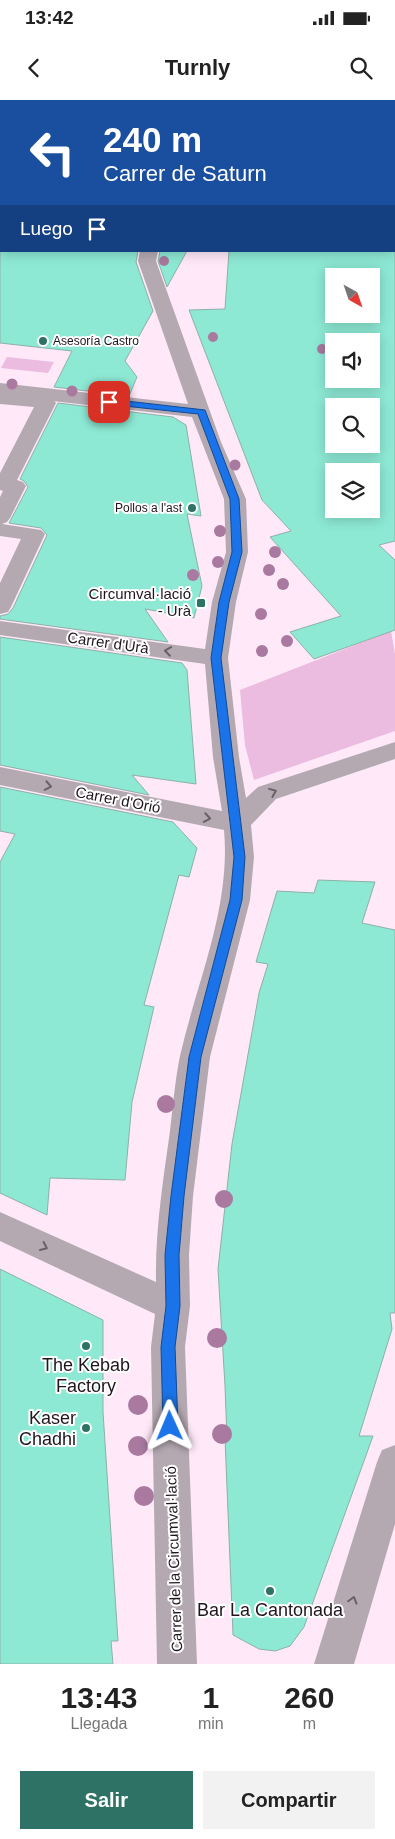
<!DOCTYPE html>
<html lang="es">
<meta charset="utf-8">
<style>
:root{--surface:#fff;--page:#f2f2f2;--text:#222;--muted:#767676;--accent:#2e7265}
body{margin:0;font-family:Arial,sans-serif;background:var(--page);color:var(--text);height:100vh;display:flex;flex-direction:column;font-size:19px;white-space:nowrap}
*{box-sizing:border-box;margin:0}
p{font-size:16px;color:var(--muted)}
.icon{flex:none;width:28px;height:28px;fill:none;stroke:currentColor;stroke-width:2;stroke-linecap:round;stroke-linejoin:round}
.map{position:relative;height:1564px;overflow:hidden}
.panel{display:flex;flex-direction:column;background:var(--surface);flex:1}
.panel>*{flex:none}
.top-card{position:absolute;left:0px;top:0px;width:395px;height:152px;box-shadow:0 2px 12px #0003;background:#1a4fa0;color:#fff;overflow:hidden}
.needle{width:32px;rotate:140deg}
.fabs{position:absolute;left:325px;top:168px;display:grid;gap:10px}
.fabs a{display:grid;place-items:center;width:55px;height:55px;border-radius:0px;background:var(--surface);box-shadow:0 2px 12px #0003;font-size:25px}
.pin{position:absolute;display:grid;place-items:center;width:42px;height:42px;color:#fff;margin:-21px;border-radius:10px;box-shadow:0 2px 8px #0006}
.me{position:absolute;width:55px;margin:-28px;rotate:359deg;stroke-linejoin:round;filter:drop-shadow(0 0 4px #0008)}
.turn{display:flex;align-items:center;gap:18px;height:105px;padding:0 20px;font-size:22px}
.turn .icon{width:65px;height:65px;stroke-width:2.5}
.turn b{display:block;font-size:35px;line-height:42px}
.then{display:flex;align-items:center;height:48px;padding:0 20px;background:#0003;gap:10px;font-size:19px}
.eta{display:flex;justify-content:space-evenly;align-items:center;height:85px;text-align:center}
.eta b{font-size:30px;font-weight:800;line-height:35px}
.button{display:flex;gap:10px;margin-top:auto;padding:10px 20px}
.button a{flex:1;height:58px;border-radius:0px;background:var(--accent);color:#fff;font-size:20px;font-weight:800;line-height:58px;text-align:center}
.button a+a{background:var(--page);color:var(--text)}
.status{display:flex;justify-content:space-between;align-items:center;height:35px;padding:0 25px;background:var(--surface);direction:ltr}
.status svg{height:14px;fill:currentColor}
header{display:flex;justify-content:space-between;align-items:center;height:65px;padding:0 20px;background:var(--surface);font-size:22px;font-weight:800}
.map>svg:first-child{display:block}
</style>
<div class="status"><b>13:42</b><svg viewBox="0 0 49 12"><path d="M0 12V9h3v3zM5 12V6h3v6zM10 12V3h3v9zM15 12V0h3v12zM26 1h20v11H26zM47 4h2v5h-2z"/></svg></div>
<header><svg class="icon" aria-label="back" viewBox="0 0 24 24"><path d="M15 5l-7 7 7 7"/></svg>Turnly<svg class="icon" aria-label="search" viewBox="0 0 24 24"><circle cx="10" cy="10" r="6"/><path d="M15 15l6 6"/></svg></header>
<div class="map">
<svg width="395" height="1564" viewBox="0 0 395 1564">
<rect width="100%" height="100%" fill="#ffe9f9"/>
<path fill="#ebbbe0" d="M7 257 54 262 48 273 1 268Z
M391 531 395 554V631L254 680 245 645 240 590Z"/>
<path fill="#8de9d4" stroke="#8db0a7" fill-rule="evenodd" d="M0 151H138L136 162 153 211 125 261 137 277 129 296 54 287 72 251 0 243Z
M160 151H187L167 187 158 161Z
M229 151H395V441L379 445 395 460V530L314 559 290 532 341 516 270 437 291 431 262 400 189 210 225 209ZM334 176H371V214H334ZM334 241H371V279H334ZM334 306H371V344H334ZM334 371H371V409H334Z
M58 303 173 317 186 325 201 416 187 414 202 486 194 518 145 509 168 542 0 519V516L8 514 13 508 47 435 41 428 9 423 28 387 24 381 20 379Z
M0 537 182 563 187 570 196 684 132 675 149 695 0 665Z
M0 687 173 722 197 748 189 777 179 775 144 905 154 907 132 1002 125 1080 50 1078 47 1115 0 1093V762L15 734 0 731Z
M318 780 375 782 362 823 395 830V1213H390L392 1229 359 1336H373L304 1527 290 1546 275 1551 259 1549 233 1535 225 1338H227L225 1286 218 1169 232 1044 259 893 268 864 256 862 277 791 314 793Z
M0 1169 103 1220V1312L118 1541H111L113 1564H0Z"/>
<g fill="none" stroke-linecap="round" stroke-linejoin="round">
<path fill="#b4a9b1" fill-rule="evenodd" d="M0 292 46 297 53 299 56 303 17 380 23 382 26 386 10 418 7 422 2 424 41 430 45 434 11 507 8 512 0 514V483L21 439 0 436V397L3 391 0 390V373L34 307 0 304Z"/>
<path fill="#b4a9b1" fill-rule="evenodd" d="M194 0H210V1H194Z
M265 0H291L292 1H266Z
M394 9H395V19H394Z
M0 29H1V39H0Z
M0 106H1V116H0Z
M394 129H395V139H394Z
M140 151H158L156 161 221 342 246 399 248 452 236 502 228 558 239 657 246 698 258 687 395 642V659L276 699 251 725 254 757 250 800 210 957 193 1096 189 1155 190 1206 185 1247 197 1564H157L151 1247 155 1214 0 1141V1112L156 1182C155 1131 163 1081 170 1031 173 1006 175 980 180 956 197 881 231 808 224 730L0 685V667L222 711 213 657 205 564 0 535V521L205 549 212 502 226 452 224 399 192 317 0 295V283L188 304 138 161Z
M395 1345V1424L354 1564H314L377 1362 382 1350Z"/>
</g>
<g fill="#a979a0">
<circle cx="164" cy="161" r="5"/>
<circle cx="213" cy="237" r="5"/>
<circle cx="322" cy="249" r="5"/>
<circle cx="12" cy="284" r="5.5"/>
<circle cx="72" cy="291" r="5.5"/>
<circle cx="235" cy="365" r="5.5"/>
<circle cx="220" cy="431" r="6"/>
<circle cx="275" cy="452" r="6"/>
<circle cx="218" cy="462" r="6"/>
<circle cx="269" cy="470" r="6"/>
<circle cx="193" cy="475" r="6"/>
<circle cx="283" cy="484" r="6"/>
<circle cx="261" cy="514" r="6"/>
<circle cx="287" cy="541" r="6"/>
<circle cx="262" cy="551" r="6"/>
<circle cx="166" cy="1004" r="9"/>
<circle cx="224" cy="1099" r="9"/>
<circle cx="217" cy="1238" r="10"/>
<circle cx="138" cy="1305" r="10"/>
<circle cx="222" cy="1334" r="10"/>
<circle cx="138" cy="1346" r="10"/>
<circle cx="144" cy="1396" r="10"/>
</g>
<defs><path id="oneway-chevron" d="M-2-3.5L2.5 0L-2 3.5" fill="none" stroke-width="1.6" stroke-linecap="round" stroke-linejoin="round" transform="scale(1.25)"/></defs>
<g stroke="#6a6068">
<use href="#oneway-chevron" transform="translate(168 551) rotate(-172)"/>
<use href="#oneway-chevron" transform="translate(48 686) rotate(11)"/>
<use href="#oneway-chevron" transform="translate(273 692) rotate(-22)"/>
<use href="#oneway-chevron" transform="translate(207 718) rotate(10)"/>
<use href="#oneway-chevron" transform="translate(44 1147) rotate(25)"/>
<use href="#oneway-chevron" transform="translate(353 1500) rotate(-74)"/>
</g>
<path fill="#1a73e8" stroke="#114b97" d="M109 299 205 310 239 399 242 452 229 502 221 558 245 757 242 800 201 957 184 1096 179 1155 180 1206 175 1247 178 1326 175 1331 170 1333 165 1331 163 1326 161 1247 166 1206 165 1155 171 1096 189 957 230 800 234 757 211 558 219 502 232 452 230 399 198 314 106 304V300Z"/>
<g fill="#2e7265" stroke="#fff" stroke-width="2">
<circle cx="43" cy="241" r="5"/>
<circle cx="192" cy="408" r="5"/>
<rect x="196" y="498" width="10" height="10" rx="2.5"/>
<circle cx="86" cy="1246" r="5"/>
<circle cx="86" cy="1328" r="5"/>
<circle cx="270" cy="1491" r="5"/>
</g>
<g text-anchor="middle" stroke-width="4" stroke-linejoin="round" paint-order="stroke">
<g font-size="12" fill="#20161e" stroke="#fff" text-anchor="start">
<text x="53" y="245">Asesoría Castro</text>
<text x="182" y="412" text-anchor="end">Pollos a l'ast</text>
</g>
<g font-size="15" fill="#20161e" stroke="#fff" text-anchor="end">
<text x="191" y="499">Circumval·lació<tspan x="191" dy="17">- Urà</tspan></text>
</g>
<g font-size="15" fill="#20161e" stroke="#fff">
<text transform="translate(108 543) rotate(8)" y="5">Carrer d'Urà</text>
<text transform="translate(118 700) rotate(11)" y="5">Carrer d'Orió</text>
<text transform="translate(174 1459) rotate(-92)" y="5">Carrer de la Circumval·lació</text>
</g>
<g font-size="18" fill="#20161e" stroke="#fff">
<text x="86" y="1271">The Kebab<tspan x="86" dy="21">Factory</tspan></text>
<text x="76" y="1324" text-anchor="end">Kaser<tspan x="76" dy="21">Chadhi</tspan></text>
<text x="270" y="1516">Bar La Cantonada</text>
</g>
</g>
</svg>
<div class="fabs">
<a><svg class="needle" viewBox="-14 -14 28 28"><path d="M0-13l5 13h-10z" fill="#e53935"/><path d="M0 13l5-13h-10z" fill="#767676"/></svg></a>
<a><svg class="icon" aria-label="sound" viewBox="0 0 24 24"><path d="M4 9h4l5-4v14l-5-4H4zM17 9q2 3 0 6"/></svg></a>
<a><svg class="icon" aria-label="search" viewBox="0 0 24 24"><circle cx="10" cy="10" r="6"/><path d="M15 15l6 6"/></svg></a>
<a><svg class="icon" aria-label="layers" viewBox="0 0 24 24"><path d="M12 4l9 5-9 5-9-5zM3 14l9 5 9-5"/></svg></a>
</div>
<div class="pin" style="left:109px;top:302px;background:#d93025"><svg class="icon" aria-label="arrive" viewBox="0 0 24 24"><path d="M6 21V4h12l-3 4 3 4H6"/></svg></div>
<svg class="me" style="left:170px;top:1326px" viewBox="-20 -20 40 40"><path d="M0-17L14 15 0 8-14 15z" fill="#1a73e8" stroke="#fff" stroke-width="4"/></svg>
<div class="top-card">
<div class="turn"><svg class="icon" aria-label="left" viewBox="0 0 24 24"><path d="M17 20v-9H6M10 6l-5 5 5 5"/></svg><div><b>240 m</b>Carrer de Saturn</div></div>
<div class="then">Luego<svg class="icon" aria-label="arrive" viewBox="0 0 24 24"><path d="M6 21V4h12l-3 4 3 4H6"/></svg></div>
</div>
</div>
<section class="panel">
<div class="eta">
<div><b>13:43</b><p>Llegada</p></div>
<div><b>1</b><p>min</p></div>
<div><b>260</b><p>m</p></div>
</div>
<div class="button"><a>Salir</a><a>Compartir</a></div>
</section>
